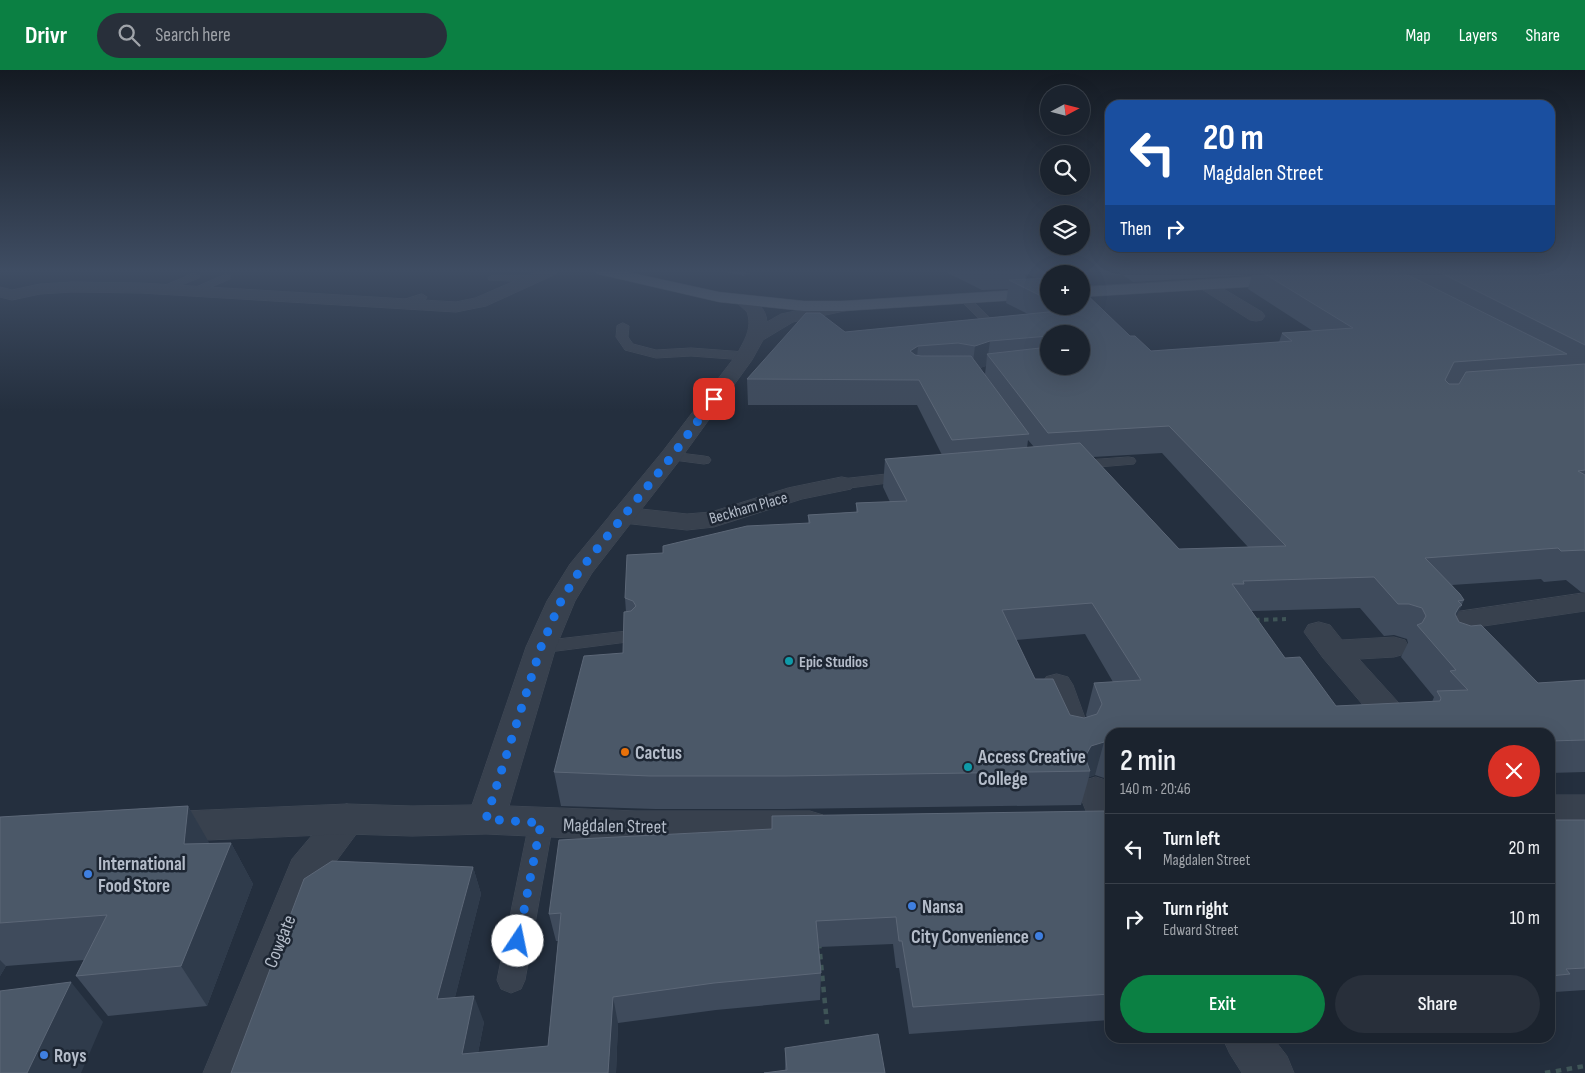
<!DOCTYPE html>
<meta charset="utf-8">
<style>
:root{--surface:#1b232e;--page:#282f3a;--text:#f1f3f6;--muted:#a0a4aa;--line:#39404a;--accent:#0b8043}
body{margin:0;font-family:"Sofia Sans Condensed",sans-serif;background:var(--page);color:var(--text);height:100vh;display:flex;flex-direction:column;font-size:19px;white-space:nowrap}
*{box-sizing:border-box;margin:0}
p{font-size:16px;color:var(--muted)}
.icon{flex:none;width:28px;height:28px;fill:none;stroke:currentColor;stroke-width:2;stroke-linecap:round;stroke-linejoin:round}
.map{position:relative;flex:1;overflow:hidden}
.drawer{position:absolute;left:1105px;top:658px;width:450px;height:315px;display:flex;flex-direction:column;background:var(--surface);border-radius:15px;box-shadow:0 5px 20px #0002,0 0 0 1px var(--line)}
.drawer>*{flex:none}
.hud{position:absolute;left:1105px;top:30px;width:450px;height:152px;border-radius:15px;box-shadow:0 5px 20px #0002,0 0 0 1px var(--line);background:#1a4fa0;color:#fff;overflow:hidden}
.needle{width:32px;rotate:83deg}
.buttons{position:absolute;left:1040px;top:15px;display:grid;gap:10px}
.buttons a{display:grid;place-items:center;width:50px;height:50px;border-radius:50%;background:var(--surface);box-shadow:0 5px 20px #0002,0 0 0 1px var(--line);font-size:25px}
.pin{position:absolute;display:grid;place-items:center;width:42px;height:42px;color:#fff;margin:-21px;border-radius:10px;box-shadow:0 2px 8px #0006}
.me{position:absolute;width:55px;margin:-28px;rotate:11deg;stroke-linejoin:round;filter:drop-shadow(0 0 4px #0008)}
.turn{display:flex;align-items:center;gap:18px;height:105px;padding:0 15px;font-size:22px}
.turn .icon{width:65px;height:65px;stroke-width:2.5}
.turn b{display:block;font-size:35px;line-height:42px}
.then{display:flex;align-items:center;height:48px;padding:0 15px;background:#0003;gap:10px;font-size:19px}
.round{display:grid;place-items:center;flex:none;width:52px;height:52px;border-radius:26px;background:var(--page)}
.overview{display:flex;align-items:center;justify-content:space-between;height:85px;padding:0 15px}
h1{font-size:30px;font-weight:600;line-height:38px}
.action{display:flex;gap:10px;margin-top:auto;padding:10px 15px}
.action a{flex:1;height:58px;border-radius:30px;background:var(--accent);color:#fff;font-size:20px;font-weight:600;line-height:58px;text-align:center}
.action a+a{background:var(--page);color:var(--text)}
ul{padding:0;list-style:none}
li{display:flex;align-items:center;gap:15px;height:70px;padding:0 15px;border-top:1px solid var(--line)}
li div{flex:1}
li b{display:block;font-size:19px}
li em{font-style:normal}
header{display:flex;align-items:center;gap:30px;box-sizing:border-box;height:70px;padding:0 25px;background:var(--accent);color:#fff}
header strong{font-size:24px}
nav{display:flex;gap:28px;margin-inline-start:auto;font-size:18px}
.search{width:350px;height:45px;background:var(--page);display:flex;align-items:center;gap:12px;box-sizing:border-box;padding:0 18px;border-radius:28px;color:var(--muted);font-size:19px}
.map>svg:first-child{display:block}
</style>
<header>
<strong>Drivr</strong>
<div class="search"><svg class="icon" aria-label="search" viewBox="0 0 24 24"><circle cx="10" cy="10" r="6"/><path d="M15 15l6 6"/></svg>Search here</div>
<nav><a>Map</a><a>Layers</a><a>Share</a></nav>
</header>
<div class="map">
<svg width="1585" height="1003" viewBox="0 0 1585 1003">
<rect width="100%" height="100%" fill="#242f3e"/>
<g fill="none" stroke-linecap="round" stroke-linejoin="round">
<g stroke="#414a57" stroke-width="1">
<path id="service" d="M195 203 200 206 199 208 166 221H158L157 219Z
M226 204 230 205V209L197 223H189L188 221Z
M493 205 530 206 535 209 530 212 489 210 488 208Z
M422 224 427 227 426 229 401 237 396 234 397 232Z
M964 225 968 226 990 248 988 250H980L960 230 959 228 960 226Z
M623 253 629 256 628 267 633 274 656 280 691 278 745 282 751 286 745 290 691 286 656 288 625 280 616 267 617 256Z
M671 382 704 386 709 387 711 390 709 393 704 394 666 389 664 386 666 383Z
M1129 387 1134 388 1136 391 1134 394 1074 399 1069 398 1067 395 1069 392 1074 391Z
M906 402 911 404 914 407 911 410 842 419 837 417 834 414 837 411 842 409Z
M628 561 635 563 638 567 635 571 541 583 534 581 531 577 534 573 541 571Z
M541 744 549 746 553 753 525 910 521 919 511 923 501 919 497 910 529 753 533 746Z"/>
</g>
<g stroke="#414a57" stroke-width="1">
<path id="minor" d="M538 201H558L556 204 486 236 456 242 141 223 72 222 40 224 12 230 0 227V217L12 220 40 214 72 212 141 213 456 232 475 228Z
M1206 210 1212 212 1262 242 1265 246 1262 250 1256 251 1250 250 1200 218 1198 215 1200 212Z
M842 407 851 409 854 414 851 419 802 429 714 457 687 460 623 453 614 450 610 445 614 440 623 437 687 444 711 442 788 418Z
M1585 523V541L1477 557 1485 571 1478 582 1457 586 1446 583 1442 576 1446 569 1453 567 1444 550 1449 543Z
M1319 552 1330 555 1342 570 1394 567 1405 570 1409 577 1405 584 1394 587 1359 589 1417 653 1422 662H1386L1323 588 1304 562 1308 555Z
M1057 604 1068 607 1073 615 1089 659 1084 668 1072 671 1060 668 1055 659 1041 615 1046 607Z
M1096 707 1109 711 1110 713V765L1107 766 1094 761 1078 721 1083 711Z
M347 734 360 739 366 749 360 759 323 809 251 1003H203L292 789 334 739Z
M1223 968H1273L1287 986 1294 1003H1242L1230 984Z"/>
</g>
<g stroke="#414a57" stroke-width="1">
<path id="tertiary" d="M743 226C756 229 766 238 767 252L781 244 843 231 849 232 852 236 849 240 793 252 763 270 752 290 679 391 592 503 575 531 556 577 509 736 636 741H810L823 745 829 756 823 767 810 771H636L486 764 412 766 347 764 161 772 148 768 142 757 148 746 161 742 347 734 412 736 472 735 526 577 547 531 570 494 663 381 737 284C744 271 753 258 747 242L735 231 737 227Z
M1550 725H1585V753H1550Z"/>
</g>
<g stroke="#414a57" stroke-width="1">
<path id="primary" d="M596 201H623L719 222 804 231H843L1049 218V228L843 241H804L719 232 598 204Z
M1346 201H1362L1359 207 1347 211 1081 227V217Z"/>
</g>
<path stroke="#3f5557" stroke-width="4" stroke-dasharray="4.5 4.5" stroke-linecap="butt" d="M1255 550 1286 549"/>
<path stroke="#3f5557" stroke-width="4.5" stroke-dasharray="5.5 5.5" stroke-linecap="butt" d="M819 873 827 954
M1545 1003 1585 996"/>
<use href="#service" fill="#38414e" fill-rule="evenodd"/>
<use href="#minor" fill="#38414e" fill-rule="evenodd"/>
<use href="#tertiary" fill="#38414e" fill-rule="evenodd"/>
<use href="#primary" fill="#56606e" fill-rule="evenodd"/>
</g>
<path fill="#3f4b5c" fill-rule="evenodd" d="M722 201H754L744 206Z
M944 201H1062L1066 204H1049V236H1081L1130 266 1151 281 1279 272 1282 263 1313 261 1248 219 1252 205 1133 212 1117 201H1585V522H1581L1566 510 1544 512 1541 509 1452 515 1464 530 1456 547 1459 552 1538 613 1585 610V702L1550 703V662H1110V710L1095 705 1089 707 1081 735 785 739H655L561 736 554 702 623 583 626 542 625 528 663 483 808 453V445L856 442V433L890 432 883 417 885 389 942 385 917 335H748L747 309 845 262 1028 244 1006 233 1008 219 982 220ZM1026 203 1038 209H1025ZM1049 264H1081L1049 296ZM986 296 985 304 980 298ZM1028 370 1034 377 1027 378ZM1162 383 1248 477 1179 479 1093 387ZM1360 538 1384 566 1394 565 1407 569 1408 573 1401 587 1434 627 1432 632 1336 636 1285 588 1251 541ZM1085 564 1113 612 1094 613 1086 645 1087 647 1084 648 1070 645 1035 609 1016 570Z
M188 736 209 774 231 773 253 814 207 936 108 946 76 906 84 890 6 896 0 906V747Z
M1550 750H1585V920L1555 922 1550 928Z
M1110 757V950L909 964 899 898H896L893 874 819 877 821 903 820 930 716 940 618 953 616 1003H231L473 797 481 824 455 927 484 952 478 983 548 976 558 871H556L549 844Z
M1282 968H1334L1331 973 1284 974Z
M785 978 885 1003 785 1001Z"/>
<path fill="#2f3b4b" d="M743 201H754L744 206Z
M990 271 988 285 987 284 986 296 972 300 975 276Z
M918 276 916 300 910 281Z
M1462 535 1446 567 1442 568 1459 537Z
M1104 672 1095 705 1089 707 1090 701 1085 687 1091 676Z
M188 736 211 776 184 774Z
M231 773 253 814 207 936 181 896Z
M473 797 481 824 448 955 437 929Z
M0 890 6 896 0 906Z
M71 912 103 952 81 1003H27Z
M474 926 484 952 474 1003 462 984Z
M613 927 618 953 616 1003H608Z"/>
<path fill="#4b5868" stroke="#5c6777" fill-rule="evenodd" d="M1054 201H1062L1066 204H1054Z
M1260 201H1390L1410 206 1567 284 1454 292 1445 310 1449 314H1459L1466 302 1585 294V400L1578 401 1585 405V481L1584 480 1561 481 1558 478 1425 488 1460 524 1464 530 1458 531 1462 535 1459 537 1455 544 1459 552 1471 556 1481 555 1538 613 1585 610V670L1550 671V662H1110V674L1104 672 1091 676 1085 687 1090 701 785 706H650L554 702 584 586 623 583 624 542 631 541 636 536 633 531 625 528 627 485 663 483V476L747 456 810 453 808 445 858 442 856 433 907 431 885 389 1080 373 1179 479 1286 476 1169 356 1048 363 987 284 1049 277V296H1081V264H1049V266L990 271 975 276 958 273 918 276 910 281 915 285 921 286H971L1029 364 952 370 919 310 747 309 806 243H820L845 262 1069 240 1060 236H1081V219L1130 266H1135L1151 281 1292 271 1282 263 1353 258ZM1374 507 1398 534H1409L1422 538 1426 546 1422 553 1417 555 1456 600 1450 601 1468 620 1437 621 1441 628 1440 631 1336 636 1300 587 1285 588 1232 514H1244L1243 511ZM1092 533 1141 610 1094 613 1102 634 1097 644 1084 648 1070 645 1053 609H1035L1002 540Z
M1437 201H1585V275Z
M1049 208V230L1009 210Z
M188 736 184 774 231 773 181 896 76 906 107 845 0 853V747Z
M1104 741 1110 757V924L913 937 902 871H899L896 847 816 851 821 903 714 913 613 927 608 1003H231L304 809 332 791 473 797 437 929 474 926 462 984 548 976 561 843 549 844 559 770 772 759V746Z
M1550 750H1585V898L1566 899 1570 904 1550 906Z
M71 912 27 1003H0V921Z
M878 964 885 1003H764L787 1000 785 978Z"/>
<linearGradient id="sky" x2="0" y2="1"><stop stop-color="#141a22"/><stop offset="0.59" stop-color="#3f4d63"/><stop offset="1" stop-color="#3f4d63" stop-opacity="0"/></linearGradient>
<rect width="1585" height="341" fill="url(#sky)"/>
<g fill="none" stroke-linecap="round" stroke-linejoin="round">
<path stroke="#1a73e8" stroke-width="9" stroke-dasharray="0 16.2" d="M518 871 541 753 486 749 541 577 561 531 580 500 672 386 714 329"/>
</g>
<g fill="#0f9aa8" stroke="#1d2633" stroke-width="2">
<circle cx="789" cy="591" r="5"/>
<circle cx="968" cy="697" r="5"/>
</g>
<circle fill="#e8710a" stroke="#1d2633" stroke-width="2" cx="625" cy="682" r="5"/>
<g fill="#3f7fe0" stroke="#1d2633" stroke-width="2">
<circle cx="88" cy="804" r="5"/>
<circle cx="912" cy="836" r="5"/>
<circle cx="1039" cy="866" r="5"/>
<circle cx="44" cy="985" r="5"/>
</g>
<g text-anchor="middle" stroke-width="5" stroke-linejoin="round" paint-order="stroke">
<g font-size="16" fill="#b4bcc9" stroke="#1d2633">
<text transform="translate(748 437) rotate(-16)" y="6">Beckham Place</text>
</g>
<g font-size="16" font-weight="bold" fill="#b4bcc9" stroke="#1d2633" text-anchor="start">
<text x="799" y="597">Epic Studios</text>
</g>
<g font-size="19" font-weight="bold" fill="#b4bcc9" stroke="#1d2633" text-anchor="start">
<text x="635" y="689">Cactus</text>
<text x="978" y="693">Access Creative<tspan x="978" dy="22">College</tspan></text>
<text x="98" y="800">International<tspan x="98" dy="22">Food Store</tspan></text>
<text x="922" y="843">Nansa</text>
<text x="1029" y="873" text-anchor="end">City Convenience</text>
<text x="54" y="992">Roys</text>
</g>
<g font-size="19" fill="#b4bcc9" stroke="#1d2633">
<text transform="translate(615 755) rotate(1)" y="7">Magdalen Street</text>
<text transform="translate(279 871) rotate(-68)" y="7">Cowgate</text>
</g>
</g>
</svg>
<div class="buttons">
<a><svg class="needle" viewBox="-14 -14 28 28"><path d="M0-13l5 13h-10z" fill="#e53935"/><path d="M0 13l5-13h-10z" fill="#a0a4aa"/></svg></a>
<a><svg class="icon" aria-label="search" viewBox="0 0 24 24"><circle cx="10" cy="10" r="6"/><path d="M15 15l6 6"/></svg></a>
<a><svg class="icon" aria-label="layers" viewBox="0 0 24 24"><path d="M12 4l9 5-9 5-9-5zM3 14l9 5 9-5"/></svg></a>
<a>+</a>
<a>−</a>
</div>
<div class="pin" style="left:714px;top:329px;background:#d93025"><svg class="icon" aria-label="arrive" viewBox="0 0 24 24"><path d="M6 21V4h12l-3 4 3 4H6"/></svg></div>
<svg class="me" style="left:518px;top:871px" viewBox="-20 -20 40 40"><circle r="19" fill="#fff"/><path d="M0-13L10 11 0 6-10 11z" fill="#1a73e8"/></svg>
<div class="hud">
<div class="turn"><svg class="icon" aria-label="left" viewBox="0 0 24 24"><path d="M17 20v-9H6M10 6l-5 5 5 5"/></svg><div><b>20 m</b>Magdalen Street</div></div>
<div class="then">Then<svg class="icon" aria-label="right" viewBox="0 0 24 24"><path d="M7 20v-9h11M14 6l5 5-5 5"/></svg></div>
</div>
<section class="drawer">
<div class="overview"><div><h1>2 min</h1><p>140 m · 20:46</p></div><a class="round" style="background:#d93025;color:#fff"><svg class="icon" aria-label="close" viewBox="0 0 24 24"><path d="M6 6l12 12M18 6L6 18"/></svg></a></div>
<ul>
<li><svg class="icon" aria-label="left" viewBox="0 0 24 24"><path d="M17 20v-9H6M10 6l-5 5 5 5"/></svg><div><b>Turn left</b><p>Magdalen Street</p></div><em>20 m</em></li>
<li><svg class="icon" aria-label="right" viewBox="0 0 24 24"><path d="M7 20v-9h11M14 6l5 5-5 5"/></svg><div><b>Turn right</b><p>Edward Street</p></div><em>10 m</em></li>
</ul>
<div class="action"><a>Exit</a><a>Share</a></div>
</section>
</div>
